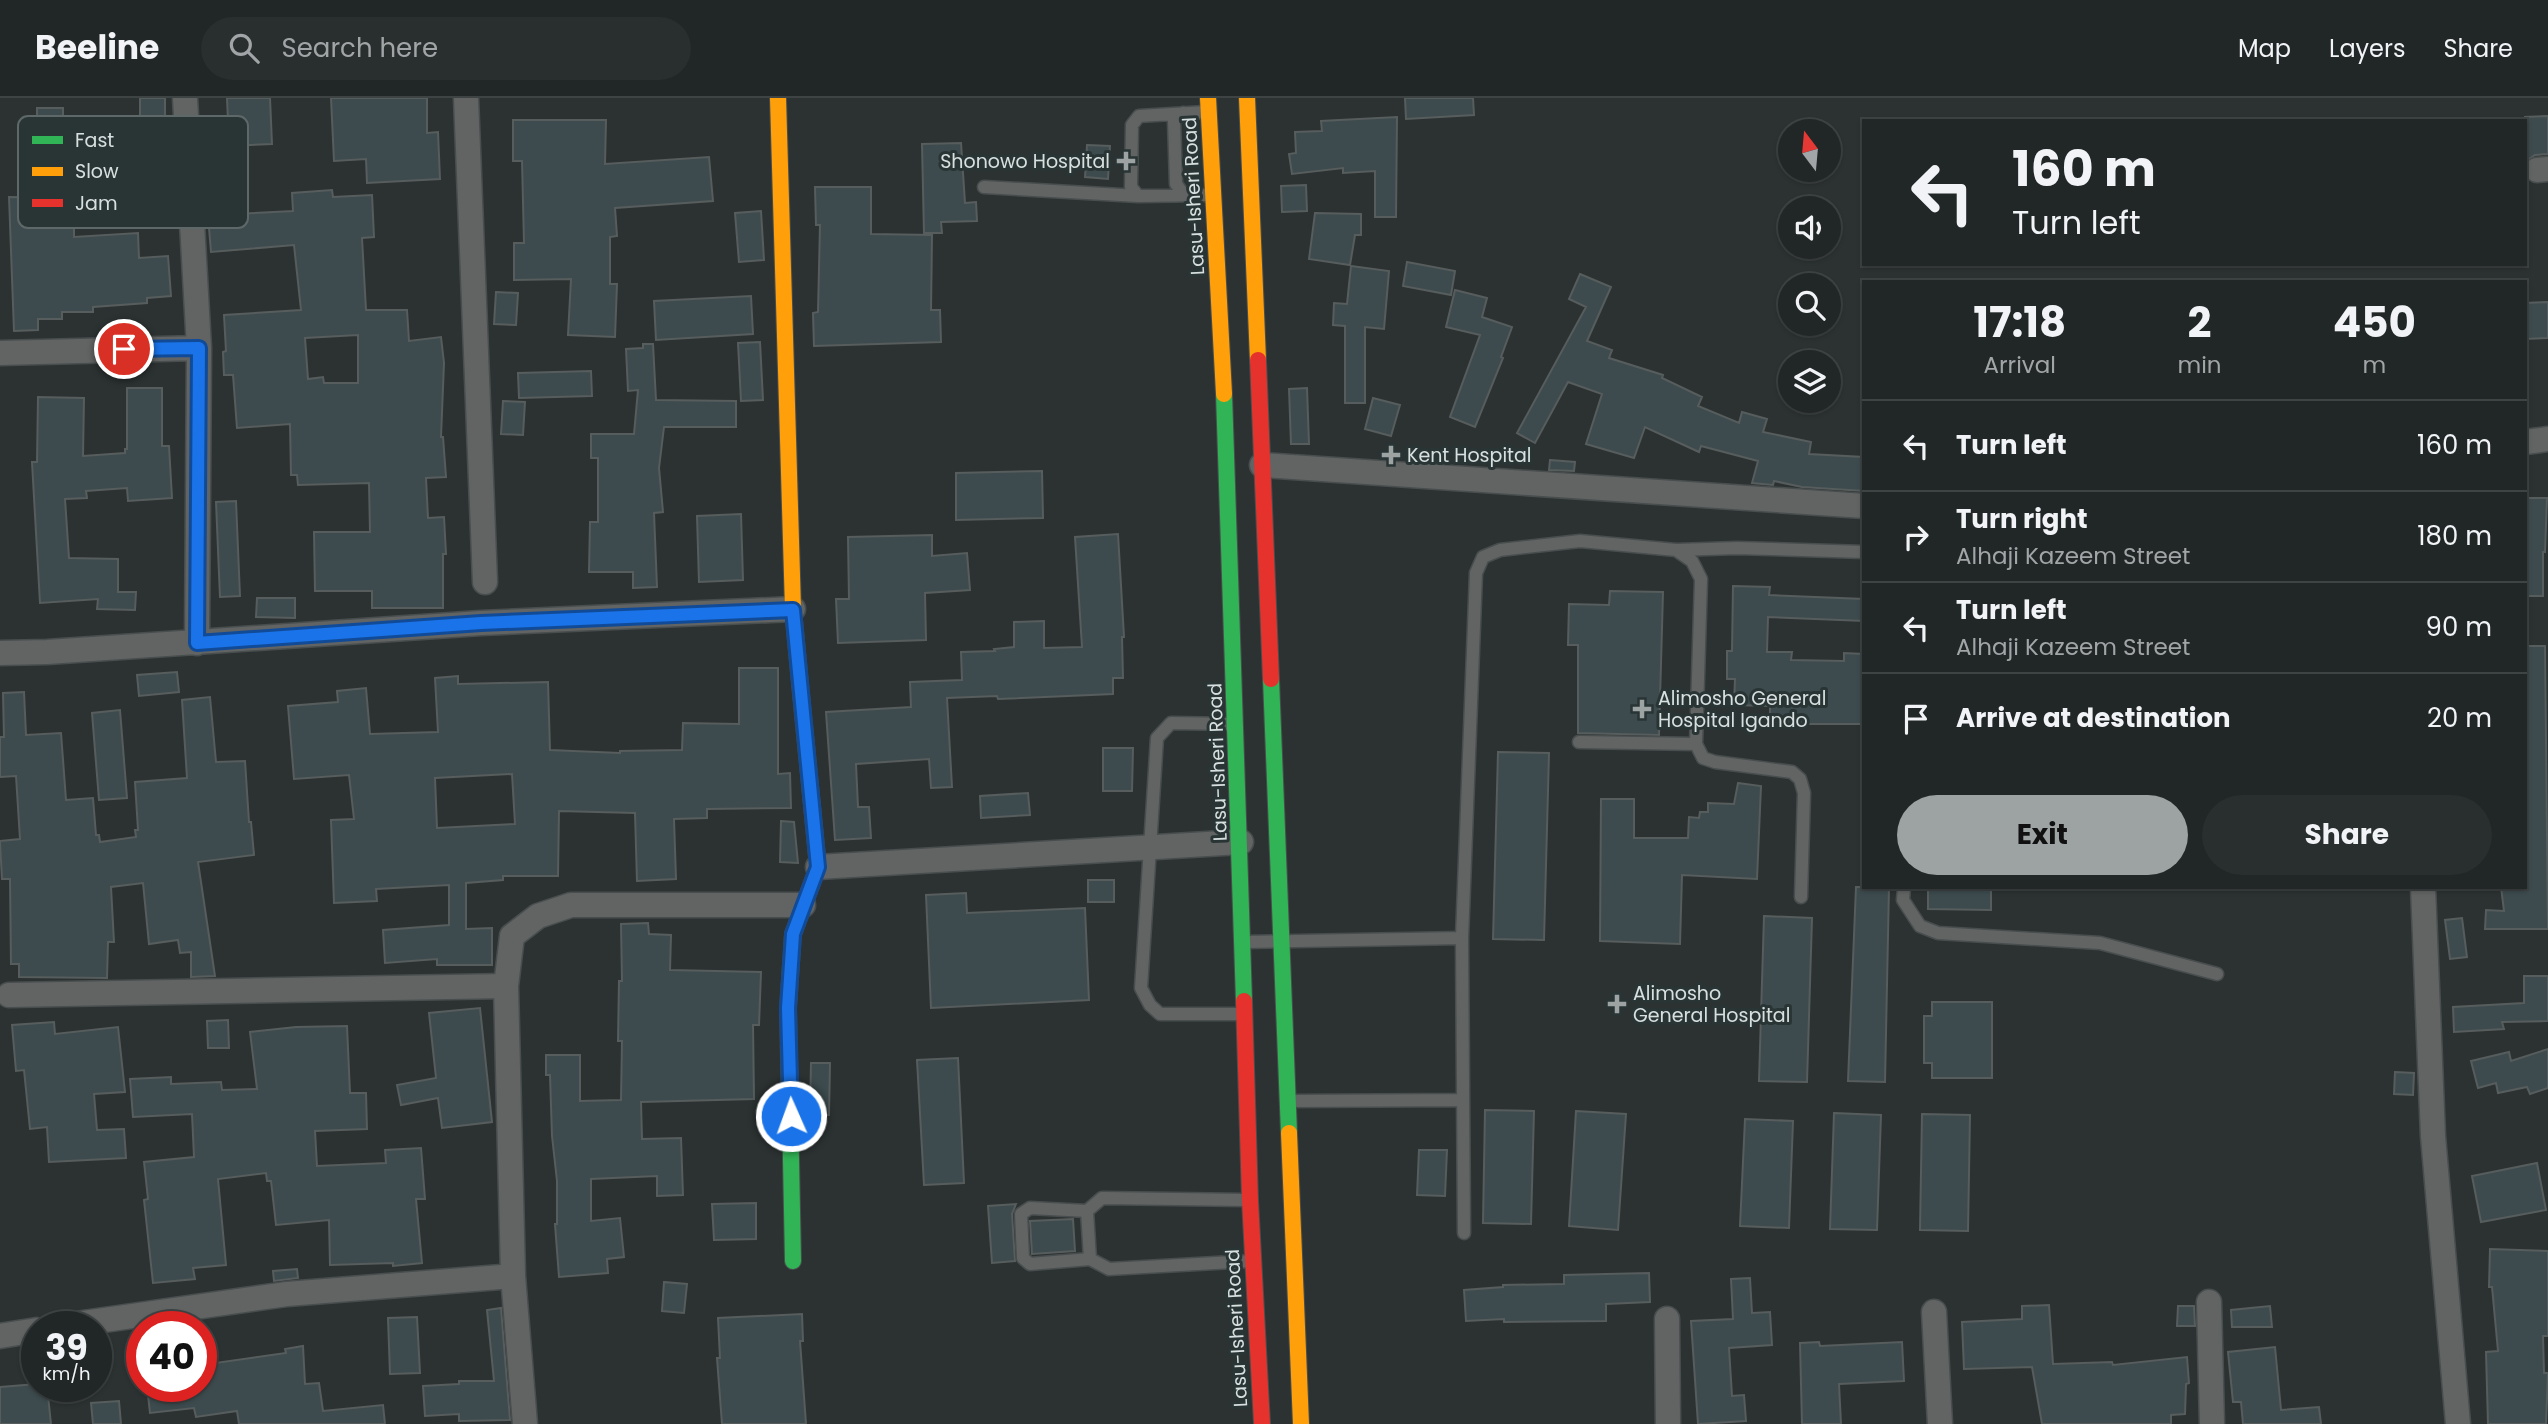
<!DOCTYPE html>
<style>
:root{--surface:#212626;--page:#292e2e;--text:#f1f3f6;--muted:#a2a5a7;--line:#3e4343;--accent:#9ca3a2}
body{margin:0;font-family:Poppins,sans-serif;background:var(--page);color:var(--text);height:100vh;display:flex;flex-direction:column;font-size:26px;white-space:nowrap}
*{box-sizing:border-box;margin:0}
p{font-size:23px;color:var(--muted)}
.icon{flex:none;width:38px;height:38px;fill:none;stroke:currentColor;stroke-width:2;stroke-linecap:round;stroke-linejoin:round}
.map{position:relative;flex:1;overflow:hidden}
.drawer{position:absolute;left:1862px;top:182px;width:665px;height:609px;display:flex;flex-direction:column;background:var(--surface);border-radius:0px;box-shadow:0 2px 5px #0004,0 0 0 2px var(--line)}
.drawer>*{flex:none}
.banner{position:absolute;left:1862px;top:21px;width:665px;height:147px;border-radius:0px;box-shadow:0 2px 5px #0004,0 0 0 2px var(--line);background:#212626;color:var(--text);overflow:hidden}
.needle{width:46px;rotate:344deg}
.fabs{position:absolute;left:1778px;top:21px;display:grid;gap:14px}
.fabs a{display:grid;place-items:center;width:63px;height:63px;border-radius:50%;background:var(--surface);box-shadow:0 2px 5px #0004,0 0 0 2px var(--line);font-size:35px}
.speed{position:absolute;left:21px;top:1213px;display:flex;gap:14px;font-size:35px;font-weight:700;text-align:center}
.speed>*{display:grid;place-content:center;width:91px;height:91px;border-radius:50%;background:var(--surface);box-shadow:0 2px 5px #0004,0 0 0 2px var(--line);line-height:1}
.speed small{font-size:18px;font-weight:400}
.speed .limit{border:10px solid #d22;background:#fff;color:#111}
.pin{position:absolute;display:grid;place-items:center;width:60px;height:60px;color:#fff;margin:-30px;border:4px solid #fff;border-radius:50%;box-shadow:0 2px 7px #0007}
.me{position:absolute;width:77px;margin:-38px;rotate:358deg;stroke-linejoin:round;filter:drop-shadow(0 0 5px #0008)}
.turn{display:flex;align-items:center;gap:24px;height:147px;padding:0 35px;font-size:32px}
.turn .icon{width:91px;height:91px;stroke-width:2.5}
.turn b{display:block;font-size:49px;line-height:60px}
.eta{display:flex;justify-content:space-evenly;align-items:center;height:119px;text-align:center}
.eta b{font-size:42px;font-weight:700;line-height:49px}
.primary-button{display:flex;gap:14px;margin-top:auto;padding:14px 35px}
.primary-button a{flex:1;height:80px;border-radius:42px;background:var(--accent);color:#111;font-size:28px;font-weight:700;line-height:80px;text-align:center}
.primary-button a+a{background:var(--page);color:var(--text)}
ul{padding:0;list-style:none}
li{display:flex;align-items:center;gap:21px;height:91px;padding:0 35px;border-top:2px solid var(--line)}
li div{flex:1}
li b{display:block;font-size:26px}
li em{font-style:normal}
header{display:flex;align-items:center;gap:42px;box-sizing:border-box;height:98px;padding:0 35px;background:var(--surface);border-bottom:2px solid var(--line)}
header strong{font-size:33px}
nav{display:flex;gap:38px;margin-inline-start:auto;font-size:24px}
.search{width:490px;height:63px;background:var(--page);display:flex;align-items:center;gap:18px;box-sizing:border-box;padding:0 24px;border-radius:38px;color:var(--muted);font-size:26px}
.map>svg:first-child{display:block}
</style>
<header>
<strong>Beeline</strong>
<div class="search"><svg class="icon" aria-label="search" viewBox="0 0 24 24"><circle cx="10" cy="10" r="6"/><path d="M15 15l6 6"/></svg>Search here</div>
<nav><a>Map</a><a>Layers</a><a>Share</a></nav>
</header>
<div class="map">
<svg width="2548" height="1326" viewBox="0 0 2548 1326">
<rect width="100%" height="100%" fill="#2c3232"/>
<path fill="#3d4b4e" stroke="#575c5c" stroke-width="2" fill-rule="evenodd" d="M140 0H165V26H140Z
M227 0H270L272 46 229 48Z
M331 0H427V35L438 34 440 81 367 85 366 61 334 63Z
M1405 0H1473L1474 17 1406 21Z
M37 10H63V30L138 29V66L37 68Z
M2548 18V56L2535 57 2526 63 2525 19Z
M1397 19 1396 119H1375V73L1343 75V70L1292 76 1289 56 1296 55 1295 34 1322 33 1321 23Z
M513 22H606L605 66 709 59 713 103 615 110 617 138 610 139V186H617L615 239 568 237 571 181 514 182V145H524L522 63H513Z
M961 45 965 105 976 104 977 123 941 124 942 135H924L922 46Z
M1087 47 1110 48 1108 81 1085 79Z
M1306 87 1307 113 1282 114 1281 88Z
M815 89H871V136L932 137 931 212H940L941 244 814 248 813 215 818 214 820 127H816Z
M332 92 333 99 372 97 374 139 362 140 366 212H407L409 243 441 239 444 265 441 339H443L446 379 426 380 428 420 444 419 446 456H443V510H372V493H315L314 434H370L369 385 298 387 297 377H291L290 326 237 330 233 277H224L223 254 226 253 224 217 301 212 294 147 211 154 209 130 236 128 235 116 293 113 292 95ZM358 237V285H324L323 279 308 281 305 240Z
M9 99 74 100V139L138 135 139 160 168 158 171 198 147 200V205L93 209V214H62V221H38V232L14 233Z
M761 113 764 162 739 164 735 115Z
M1315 115 1361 116V137H1355L1350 167 1309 161Z
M1407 164 1455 173 1451 197 1403 188Z
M1351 168 1389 173 1384 231 1365 229V305H1345V228L1333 227 1334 205 1347 206Z
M1580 176 1611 189 1587 243 1612 252 1609 260 1663 277 1662 280 1702 299 1698 308 1739 325 1742 314 1767 321 1763 334 1811 344 1809 356 1864 359V393L1802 389 1774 383 1773 387 1752 385 1758 363 1701 348 1699 354 1645 329 1634 360 1586 346 1602 296 1568 284 1535 345 1517 335 1586 209 1569 201Z
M1455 192 1487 200 1482 219 1512 229 1501 259 1503 260 1475 329 1450 319 1480 237 1446 229Z
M496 194 518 195 516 227 494 226Z
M751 198 753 236 656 242 654 203Z
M2548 204V240L2525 241V205Z
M760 244 763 302 741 303 738 245Z
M643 246H653L656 302 736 303V329H664L659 370 663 414 654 415 657 489 633 490V474H589L590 424H598V360H591V336H634L638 292 628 293 626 251 643 250Z
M591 273 592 298 519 300 518 275Z
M127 290H162V348H169L172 400 128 403 127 390 86 393 87 400 65 401 69 460 118 461V494H136L135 512 97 511 98 501 40 505 32 364H37L38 299 84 300 83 358 125 355V351H127Z
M1307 290 1309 346H1291L1289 291Z
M1373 300 1400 307 1391 338 1365 331Z
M503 303 525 304 523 337 501 336Z
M1550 362 1575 364 1574 373 1549 372Z
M1042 373 1043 420 956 422V375Z
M2525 400H2547L2545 454H2543V498H2525Z
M236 403 240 498 220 499 216 404Z
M741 416 743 482 699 484 697 418Z
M1118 436 1124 539H1122L1123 580H1113V596L998 601 997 598 947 600 952 689 931 690 929 661 856 666 858 709H869L871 740 835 742 826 614 911 609 910 584 962 582 961 554 995 553 994 551 1014 549V524L1044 523V550L1082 549 1075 439Z
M932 437V458L967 455 970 492 925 495 926 542 838 545 836 501H849L848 439Z
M1733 488 1770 489 1769 497 1864 501V523L1768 519 1767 554H1792L1791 562 1844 563V555L1864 556V626H1770V608L1734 607 1735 581H1727V553H1732Z
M1610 493 1663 494 1659 637 1578 635V547H1568L1569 506 1609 507Z
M257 500H295V520L256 519Z
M2525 548H2545L2548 831H2485L2486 812 2504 813 2501 789H2525Z
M739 570H778V676L790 675 791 710 707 711V720L674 721 676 781 637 783 635 715 559 713 558 778H503V782L466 785V831L492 830V867H437V861L385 865 383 832 449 827V787L376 791 377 803 334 805 331 722 354 721 349 677 294 681 288 608 338 604 337 593 366 590 370 636 438 634 435 580 458 578V586L548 584 550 652 620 655V653L682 652 683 625 739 626ZM512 676 515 726 437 730 435 680Z
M177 574 179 594 139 598 137 577Z
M24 594 26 637 61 635 66 702 93 700 96 737H99L100 744 136 739 135 732H138L135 684 187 680 182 602 210 599 216 664 245 663 249 724H251L254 757 198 764 215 878 191 879V854L180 855 178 842 149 846 143 785 111 789 114 844H108L107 880 19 879V866H11L10 781H2L0 745V743L20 741 16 678 0 679V639H4L3 595Z
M120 612 127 700 99 702 92 615Z
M1103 650H1133L1132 693H1103Z
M1498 654 1549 655 1544 842 1493 841Z
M1738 685 1761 688 1757 781 1682 777 1680 846 1600 843 1601 701H1634V740H1688L1689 719 1699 720 1700 714H1708V705L1734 706Z
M1028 695 1030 717 981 720 980 698Z
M781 723 794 724 798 765 780 764Z
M1088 782H1114V804H1088Z
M1856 789H1889L1885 984 1848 983Z
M1928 789H1991V812L1928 811Z
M966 795 967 815 1085 810 1089 902 931 910 926 797Z
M1764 818 1812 820 1807 984 1759 983Z
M2462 820 2467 859 2450 861 2445 822Z
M648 825 649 836 671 837 670 872 761 874 759 927H753L754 1001 641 1004 642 1041 681 1040 683 1097 657 1098V1078L591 1081V1123L620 1120 624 1159 607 1161 608 1175 559 1179 555 1126H557V1083L552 1038 550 977H546V957H580V1003L621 1002 622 943H618L619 883H622L621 826Z
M2524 878H2548V923L2502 924 2504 931 2454 934 2453 909 2524 905Z
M1932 904H1992V980H1932V965H1924V918H1932Z
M480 910 492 1024 442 1030 438 1000 401 1007 397 987 436 980 429 915Z
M228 922 229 950H208L207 923Z
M54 924 55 936 118 929 125 994 94 996 97 1032 124 1031 126 1060 49 1064 47 1029 30 1031 24 972 16 973 12 927Z
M347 928 350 995H366L367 1031 315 1033 317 1068 386 1065 385 1052 421 1050 425 1101H416L422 1165 393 1168V1165L330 1167 329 1122 276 1127 271 1083H267L266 1075 218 1081 226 1167 193 1170 195 1181 153 1185 144 1102 148 1101 144 1064 194 1059 192 1016 133 1019 130 981 171 979V986L221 984 222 992 257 991 250 934 296 929Z
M2548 951V990L2530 996 2527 989 2498 995 2496 985 2478 990 2471 963 2509 954 2511 963Z
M958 960 964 1085 924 1087 917 962Z
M811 965H830L829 1017H810Z
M2395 974 2414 975 2413 997 2394 996Z
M1485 1012 1534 1013 1531 1126 1483 1125Z
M1576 1013 1626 1016 1618 1132 1569 1128Z
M1834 1015 1881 1017 1877 1132 1830 1131Z
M1922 1016 1970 1017 1968 1133 1920 1132Z
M1745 1021 1793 1023 1789 1130 1740 1128Z
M1419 1052H1447L1445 1098 1417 1097Z
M2537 1065 2546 1112 2481 1124 2472 1078Z
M756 1105V1141L714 1142 712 1106Z
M1016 1106 1012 1116 1015 1163 992 1165 988 1108Z
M1073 1121 1075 1153 1032 1156 1030 1123Z
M2490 1151 2548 1153V1238H2543L2544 1275H2548L2546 1326H2488L2486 1254 2498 1253 2492 1189H2489Z
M297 1171 298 1180 274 1183 273 1173Z
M1649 1175 1650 1204 1606 1206V1223L1504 1224V1221L1466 1223 1464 1192 1503 1189V1187L1564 1186V1177Z
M1750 1180 1752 1215 1770 1214 1772 1247 1729 1250 1732 1298 1744 1297 1746 1323 1698 1326 1691 1223 1733 1221 1731 1181Z
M664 1184 687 1186 684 1215 662 1213Z
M2049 1207 2053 1266 2112 1264 2113 1267 2187 1259 2189 1285 2186 1286 2185 1316 2171 1317V1326H2042L2032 1269 1964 1271 1962 1224 2022 1221V1208Z
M2178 1208H2194L2195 1228H2177Z
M2270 1208 2272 1229H2232L2231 1212Z
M501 1210 510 1322 459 1323V1316L425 1318 423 1288 459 1286V1283H494L487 1212Z
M802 1216 803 1243H800L806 1326H722L717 1260H720L718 1220Z
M417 1219 420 1275 390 1276 388 1220Z
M1819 1244 1820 1248 1902 1244 1904 1283 1839 1286 1841 1326H1802L1800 1245Z
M303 1248 305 1286 319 1285 323 1313 383 1307 385 1326H239L237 1313 196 1319 194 1310 150 1315 147 1288H201V1267L286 1255 285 1251Z
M2275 1249 2281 1312 2319 1309 2321 1326H2243L2241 1304H2233L2228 1254Z
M37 1286 47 1288 51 1326H0V1289Z
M119 1303 121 1326H93L91 1305Z"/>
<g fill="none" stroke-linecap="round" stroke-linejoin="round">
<g stroke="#484d4d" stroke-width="15">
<path id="lane" d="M1206 14 1139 18 1132 27 1131 89 1138 98 1210 97
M1183 15 1174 23 1176 86 1184 97
M984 89 1138 98
M1677 452 1737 450 1864 454
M1232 626 1171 625 1157 640 1141 890 1150 907 1160 916H1242
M1579 644 1696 646
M1904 789 1903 802 1920 828 1938 835 2100 845 2217 876
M1245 844 1462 840
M1291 1003 1463 1002
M1247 1102 1102 1100 1087 1113 1030 1110 1021 1116 1023 1160 1030 1166 1090 1161 1109 1171 1251 1163
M1087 1113 1090 1161
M1464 1135 1462 840 1476 475 1483 459 1500 452 1580 443 1676 452 1692 463 1701 481 1696 646 1703 660 1715 664 1792 674 1800 681 1804 695 1801 799"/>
</g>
<g stroke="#484d4d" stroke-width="27">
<path id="street" d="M185 0 199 250
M466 0 485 484
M2537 72 2548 71
M0 255 199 250 197 545
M2525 344 2548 341
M1262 367 1864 408
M0 555 47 554 481 525 793 511
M818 769 1241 744
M2423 789 2433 1038 2458 1326
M9 897 506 888
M2209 1204 2212 1326
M1934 1214 1940 1326
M1667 1221 1668 1326
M62 1228 287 1196 513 1178
M0 1238 37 1232
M525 1326 513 1178 506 888 512 838 538 818 571 807H803"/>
</g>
<g stroke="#484d4d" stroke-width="18">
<path id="fast" d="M1224 296 1244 903
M1271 581 1289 1035
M793 1163 788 910 793 836 818 769 800 586"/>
</g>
<g stroke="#484d4d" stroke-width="18">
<path id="slow" d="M778 0 793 511 800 586
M1208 0 1224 296
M1247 0 1258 262
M1289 1035 1301 1326"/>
</g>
<g stroke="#484d4d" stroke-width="18">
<path id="jam" d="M1258 262 1271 581
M1244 903 1250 1102 1262 1326"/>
</g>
<use href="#lane" stroke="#626464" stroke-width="12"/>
<use href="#street" stroke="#626464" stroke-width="24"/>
<use href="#fast" stroke="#30b455" stroke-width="16"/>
<use href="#slow" stroke="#ff9f0a" stroke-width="16"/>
<use href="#jam" stroke="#e5322d" stroke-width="16"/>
</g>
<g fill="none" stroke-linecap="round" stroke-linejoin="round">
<g stroke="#114b97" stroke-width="18">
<path id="route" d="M124 251 199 250 197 545 481 525 793 512 818 769 793 836 788 910 791 1018"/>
</g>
<use href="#route" stroke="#1a73e8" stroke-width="12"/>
</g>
<g fill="#9ca3a2" stroke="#293535" stroke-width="2.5">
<path d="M1122.5 52.5h7v7h7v7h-7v7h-7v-7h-7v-7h7z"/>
<path d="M1387.5 346.5h7v7h7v7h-7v7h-7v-7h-7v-7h7z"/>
<path d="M1638.5 600.5h7v7h7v7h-7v7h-7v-7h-7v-7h7z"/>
<path d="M1613.5 895.5h7v7h7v7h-7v7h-7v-7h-7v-7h7z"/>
</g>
<g text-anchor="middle" stroke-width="6" stroke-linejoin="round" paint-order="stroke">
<g font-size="19" fill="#d8e0df" stroke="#293535" text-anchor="start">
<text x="1110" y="70" text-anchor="end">Shonowo Hospital</text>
<text x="1407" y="364">Kent Hospital</text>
<text x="1658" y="607">Alimosho General<tspan x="1658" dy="22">Hospital Igando</tspan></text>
<text x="1633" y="902">Alimosho<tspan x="1633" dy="22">General Hospital</tspan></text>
</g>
<g font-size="19" fill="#d8e0df" stroke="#293535">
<text transform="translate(1193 98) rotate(-93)" y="7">Lasu-Isheri Road</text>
<text transform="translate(1217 664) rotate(-92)" y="7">Lasu-Isheri Road</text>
<text transform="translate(1236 1230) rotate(-93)" y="7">Lasu-Isheri Road</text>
</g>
</g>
<rect x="18" y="18" width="230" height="112" rx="10" fill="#293535" stroke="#5e6868" stroke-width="2"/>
<rect x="32" y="38" width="31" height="8" fill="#30b455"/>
<rect x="32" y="69" width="31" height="9" fill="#ff9f0a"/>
<rect x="32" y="101" width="31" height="8" fill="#e5322d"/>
<g font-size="19" fill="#d8e0df">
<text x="75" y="49">Fast</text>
<text x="75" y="80">Slow</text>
<text x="75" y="112">Jam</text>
</g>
</svg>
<div class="fabs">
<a><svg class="needle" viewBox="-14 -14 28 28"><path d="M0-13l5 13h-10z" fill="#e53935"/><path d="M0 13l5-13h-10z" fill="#a2a5a7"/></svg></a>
<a><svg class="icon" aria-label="sound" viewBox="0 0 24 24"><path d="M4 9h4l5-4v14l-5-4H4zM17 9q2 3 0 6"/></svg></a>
<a><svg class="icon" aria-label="search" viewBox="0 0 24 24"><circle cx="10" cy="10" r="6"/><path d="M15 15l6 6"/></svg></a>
<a><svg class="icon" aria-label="layers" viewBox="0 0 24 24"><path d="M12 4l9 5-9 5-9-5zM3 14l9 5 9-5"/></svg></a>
</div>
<div class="speed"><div>39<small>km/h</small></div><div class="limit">40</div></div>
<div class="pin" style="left:124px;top:251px;background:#d93025"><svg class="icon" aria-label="arrive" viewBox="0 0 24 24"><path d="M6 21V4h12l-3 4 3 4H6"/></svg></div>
<svg class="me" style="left:791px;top:1018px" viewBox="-20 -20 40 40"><circle r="17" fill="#1a73e8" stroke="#fff" stroke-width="3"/><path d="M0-11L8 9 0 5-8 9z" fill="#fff"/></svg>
<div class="banner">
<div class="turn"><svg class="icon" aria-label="left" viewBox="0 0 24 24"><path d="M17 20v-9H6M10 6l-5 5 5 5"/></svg><div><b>160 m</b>Turn left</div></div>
</div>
<section class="drawer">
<div class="eta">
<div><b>17:18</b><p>Arrival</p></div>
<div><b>2</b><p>min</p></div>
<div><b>450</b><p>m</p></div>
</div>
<ul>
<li><svg class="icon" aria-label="left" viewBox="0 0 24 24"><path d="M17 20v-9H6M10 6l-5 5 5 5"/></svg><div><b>Turn left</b></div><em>160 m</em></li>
<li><svg class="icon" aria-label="right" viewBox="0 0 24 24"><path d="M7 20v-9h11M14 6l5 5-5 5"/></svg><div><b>Turn right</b><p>Alhaji Kazeem Street</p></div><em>180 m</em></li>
<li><svg class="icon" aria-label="left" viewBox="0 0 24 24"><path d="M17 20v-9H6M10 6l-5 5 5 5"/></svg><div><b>Turn left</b><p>Alhaji Kazeem Street</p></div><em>90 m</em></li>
<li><svg class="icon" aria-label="arrive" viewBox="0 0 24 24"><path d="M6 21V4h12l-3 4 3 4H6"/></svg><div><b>Arrive at destination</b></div><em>20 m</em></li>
</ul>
<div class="primary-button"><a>Exit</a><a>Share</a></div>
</section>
</div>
